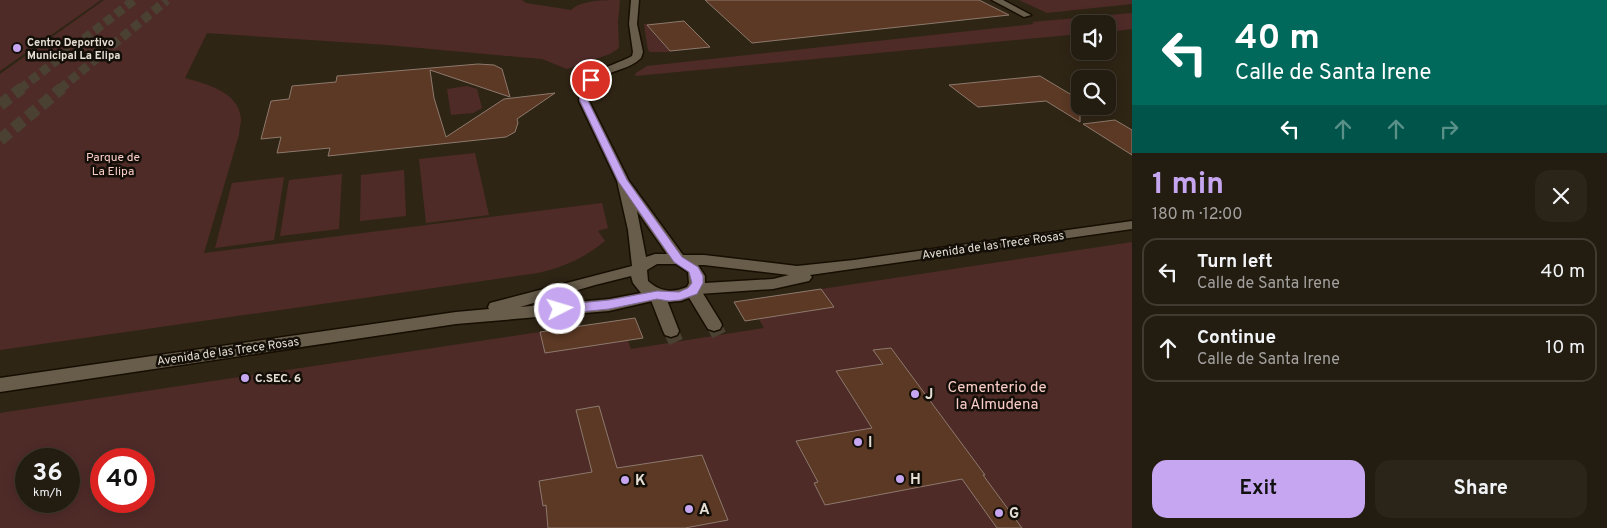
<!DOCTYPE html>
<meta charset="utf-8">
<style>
:root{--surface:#231c10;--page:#2b2519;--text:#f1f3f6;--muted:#a3a19f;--line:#403a30;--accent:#c6a6f0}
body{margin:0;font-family:Overpass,sans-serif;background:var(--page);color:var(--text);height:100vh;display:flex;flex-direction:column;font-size:19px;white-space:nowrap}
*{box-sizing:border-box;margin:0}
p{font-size:16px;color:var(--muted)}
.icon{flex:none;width:28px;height:28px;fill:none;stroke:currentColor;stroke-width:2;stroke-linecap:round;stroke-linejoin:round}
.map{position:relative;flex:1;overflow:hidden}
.panel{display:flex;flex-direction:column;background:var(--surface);width:475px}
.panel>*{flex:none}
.top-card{background:#00695c;color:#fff;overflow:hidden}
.controls{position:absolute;left:1071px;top:15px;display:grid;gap:10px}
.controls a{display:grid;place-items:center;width:45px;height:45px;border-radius:10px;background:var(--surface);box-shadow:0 2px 12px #0003,0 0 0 1px var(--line);font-size:25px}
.speed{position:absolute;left:15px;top:448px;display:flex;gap:10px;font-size:25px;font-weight:700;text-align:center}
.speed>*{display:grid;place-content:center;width:65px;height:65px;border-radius:50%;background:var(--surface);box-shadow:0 2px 12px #0003,0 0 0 1px var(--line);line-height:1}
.speed small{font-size:12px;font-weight:400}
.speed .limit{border:8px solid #d22;background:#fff;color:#111}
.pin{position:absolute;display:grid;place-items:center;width:42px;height:42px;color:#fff;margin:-21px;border:2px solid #fff;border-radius:50%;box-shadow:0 1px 5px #0007}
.me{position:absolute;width:55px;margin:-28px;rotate:85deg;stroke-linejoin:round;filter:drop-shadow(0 0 4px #0008)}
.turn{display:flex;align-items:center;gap:18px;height:105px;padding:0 20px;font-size:22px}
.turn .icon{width:65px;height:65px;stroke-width:2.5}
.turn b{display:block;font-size:35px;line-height:42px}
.lanes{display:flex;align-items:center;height:48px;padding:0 20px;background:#0003;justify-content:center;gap:25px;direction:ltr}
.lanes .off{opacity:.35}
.round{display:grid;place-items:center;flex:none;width:52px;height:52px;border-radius:15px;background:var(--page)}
.head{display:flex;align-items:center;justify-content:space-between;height:85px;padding:0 20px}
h1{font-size:30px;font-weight:700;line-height:38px;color:var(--accent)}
.cta{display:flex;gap:10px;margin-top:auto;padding:10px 20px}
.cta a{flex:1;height:58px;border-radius:15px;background:var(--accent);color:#111;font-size:20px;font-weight:700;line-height:58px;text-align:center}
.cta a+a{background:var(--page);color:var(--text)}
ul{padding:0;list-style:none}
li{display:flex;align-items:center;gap:15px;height:68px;margin:0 10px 8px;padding:0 10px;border:2px solid var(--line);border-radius:15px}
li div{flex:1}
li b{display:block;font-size:19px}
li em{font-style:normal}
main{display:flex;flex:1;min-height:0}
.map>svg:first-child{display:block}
</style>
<main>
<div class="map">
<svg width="1132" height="528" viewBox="0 0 1132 528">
<rect width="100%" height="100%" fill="#2f2515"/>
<path fill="#4f2b28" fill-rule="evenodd" d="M0 0H101L0 71Z
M104 0H522L526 3 571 10C581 0 605 0 620 0L618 22 619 48 610 54 567 69 542 59 530 58 387 45 207 33 185 78C205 84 239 91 241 119 241 124 239 130 239 135L204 253 602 203 608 228 598 231 605 241C584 258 564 267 538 273L0 350V74Z
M1019 0H1132V4L1047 13Z
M1132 13V29L1108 32V24H1080V34L635 76 636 73 647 66 1034 24 1032 22Z
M665 23 647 25 670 52H650L648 50 644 24Z
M467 86 477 89 482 108 473 113 451 115 447 89Z
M475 153 489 215 426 223 419 159Z
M404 170 406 216 360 221 361 175Z
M342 174 339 229 280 236 289 180Z
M284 177 274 240 215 248 232 183Z
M1132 242V528H0V413L620 320 631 349 764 328 748 300ZM26 459H69V501H26ZM101 459H144V501H101Z"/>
<path fill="#5b3924" stroke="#8d796d" d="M705 0H979L1009 15 752 43Z
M684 21 710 47 670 51 647 25Z
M478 64 494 65 502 69 510 97 430 70 434 98 446 137 504 99 555 93 517 119 518 123 515 132 506 137 328 156 330 148 277 153 281 137 261 139 271 101 289 99 292 86 336 82 337 76Z
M1040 76 1080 100V122L1046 101 978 107 949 85Z
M1115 120 1132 130V155L1083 124Z
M821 289 834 307 745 321 734 302Z
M635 318 643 338 545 353 540 332Z
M891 348 985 475H983L1022 528H997L962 479 825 505 814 483 818 482 796 441 872 428 836 371 883 364 873 350Z
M599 406 617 468 702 455 728 520 685 528H548L546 505 543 506 539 481 592 472 576 410Z"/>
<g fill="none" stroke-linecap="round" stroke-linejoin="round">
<path stroke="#4a4132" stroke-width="15" stroke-dasharray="15 8" stroke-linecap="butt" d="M714 325 719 335
M671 331 676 342"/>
<path stroke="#4a4132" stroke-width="9" stroke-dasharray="9 4.5" stroke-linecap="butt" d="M20 89 134 0
M60 89 167 0"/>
<path stroke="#4a4132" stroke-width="12" stroke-dasharray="12 6" stroke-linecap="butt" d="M0 105 22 88
M0 140 62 88"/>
<g stroke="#170e02" stroke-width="3">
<path id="street" d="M992 0H1003L1031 15 1024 17Z
M693 286 699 287 720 321 722 325 720 329 714 331 708 329 685 291 687 287Z
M657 290 663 291 665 295 679 331 677 335 671 337 665 335 663 331 649 295 651 291Z"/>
</g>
<g stroke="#170e02" stroke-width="3">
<path id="secondary" d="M631 0H639L637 24 643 52 641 58C623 76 591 67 589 101L629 181 683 255H704L797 266 854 260 1132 221V229L810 275 812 277 809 281 773 289 699 294 681 301 669 302 657 300 609 311 456 324 0 392V378L456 312 489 309 488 307 490 303 632 266 628 230 617 181 579 101C581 71 609 68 632 56L633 52 629 24ZM637 211 667 254H655L646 257ZM657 264H676L688 272 689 283 687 287C672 293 660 292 648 281L647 270ZM698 265H704L789 275 773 279 705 283V276ZM631 276 633 283 641 293 609 299 520 307 595 285Z"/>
</g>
<use href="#street" fill="#685d4b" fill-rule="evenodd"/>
<use href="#secondary" fill="#685d4b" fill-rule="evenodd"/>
</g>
<path fill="#c6a6f0" stroke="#816c9c" d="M588 79 595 80 587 92 588 101 627 180 682 257 698 267 703 276V283L697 294 680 300 669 301 657 299 609 309 560 314 554 309 560 305 609 300 657 291 679 292 688 288 692 283 689 272 674 262 618 181 580 101 579 92Z"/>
<g fill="#c6a6f0" stroke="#130f08" stroke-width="2">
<circle cx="17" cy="48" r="5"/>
<circle cx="245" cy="378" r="5"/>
<circle cx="915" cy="394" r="5"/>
<circle cx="858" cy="442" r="5"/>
<circle cx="900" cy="479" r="5"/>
<circle cx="625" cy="480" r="5"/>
<circle cx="689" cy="509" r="5"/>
<circle cx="999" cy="513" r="5"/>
</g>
<g text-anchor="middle" stroke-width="5" stroke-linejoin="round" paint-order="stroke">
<g font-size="11" font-weight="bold" fill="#e5ded4" stroke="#130f08" text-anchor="start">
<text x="27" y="46">Centro Deportivo<tspan x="27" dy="13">Municipal La Elipa</tspan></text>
</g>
<g font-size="12" fill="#fbcdc8" stroke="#130f08">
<text x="113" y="161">Parque de<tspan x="113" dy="14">La Elipa</tspan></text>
</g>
<g font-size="12" fill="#e5ded4" stroke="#130f08">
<text transform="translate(993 245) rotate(-8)" y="4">Avenida de las Trece Rosas</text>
<text transform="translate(228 351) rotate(-8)" y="4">Avenida de las Trece Rosas</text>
</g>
<g font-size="12" font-weight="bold" fill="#e5ded4" stroke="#130f08" text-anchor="start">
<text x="255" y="382">C.SEC. 6</text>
</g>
<g font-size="15" fill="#fbcdc8" stroke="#130f08">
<text x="997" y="392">Cementerio de<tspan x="997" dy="17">la Almudena</tspan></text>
</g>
<g font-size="15" font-weight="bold" fill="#e5ded4" stroke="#130f08" text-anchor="start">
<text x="925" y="399">J</text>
<text x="868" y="447">I</text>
<text x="910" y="484">H</text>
<text x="635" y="485">K</text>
<text x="699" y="514">A</text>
<text x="1009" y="518">G</text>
</g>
</g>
</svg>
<div class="controls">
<a><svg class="icon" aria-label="sound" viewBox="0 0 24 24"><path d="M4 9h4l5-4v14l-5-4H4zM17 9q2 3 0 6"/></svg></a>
<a><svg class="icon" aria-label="search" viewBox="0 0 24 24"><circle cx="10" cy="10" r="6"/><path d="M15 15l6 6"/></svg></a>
</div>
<div class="speed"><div>36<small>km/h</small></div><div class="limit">40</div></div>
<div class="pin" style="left:591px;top:80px;background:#d93025"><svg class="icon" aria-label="arrive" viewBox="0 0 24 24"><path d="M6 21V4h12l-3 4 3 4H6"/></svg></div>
<svg class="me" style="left:560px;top:309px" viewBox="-20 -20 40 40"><circle r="17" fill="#c6a6f0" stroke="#fff" stroke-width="3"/><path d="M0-11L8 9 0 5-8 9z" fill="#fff"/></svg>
</div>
<section class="panel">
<div class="top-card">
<div class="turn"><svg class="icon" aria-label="left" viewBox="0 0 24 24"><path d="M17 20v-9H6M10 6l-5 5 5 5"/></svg><div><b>40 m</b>Calle de Santa Irene</div></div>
<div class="lanes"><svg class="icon" aria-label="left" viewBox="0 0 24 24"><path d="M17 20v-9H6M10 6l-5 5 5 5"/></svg><svg class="icon off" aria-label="ahead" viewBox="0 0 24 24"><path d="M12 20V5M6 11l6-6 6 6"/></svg><svg class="icon off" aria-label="ahead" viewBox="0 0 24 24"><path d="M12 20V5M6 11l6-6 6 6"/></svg><svg class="icon off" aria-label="right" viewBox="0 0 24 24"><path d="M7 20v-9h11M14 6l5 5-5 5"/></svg></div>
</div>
<div class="head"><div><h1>1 min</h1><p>180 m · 12:00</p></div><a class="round"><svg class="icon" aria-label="close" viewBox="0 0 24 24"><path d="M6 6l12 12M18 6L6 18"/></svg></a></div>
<ul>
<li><svg class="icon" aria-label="left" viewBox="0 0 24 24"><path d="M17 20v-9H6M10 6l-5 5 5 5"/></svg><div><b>Turn left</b><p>Calle de Santa Irene</p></div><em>40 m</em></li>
<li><svg class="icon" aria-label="ahead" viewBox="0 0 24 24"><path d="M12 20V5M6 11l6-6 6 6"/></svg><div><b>Continue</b><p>Calle de Santa Irene</p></div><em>10 m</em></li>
</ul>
<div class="cta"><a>Exit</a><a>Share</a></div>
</section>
</main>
